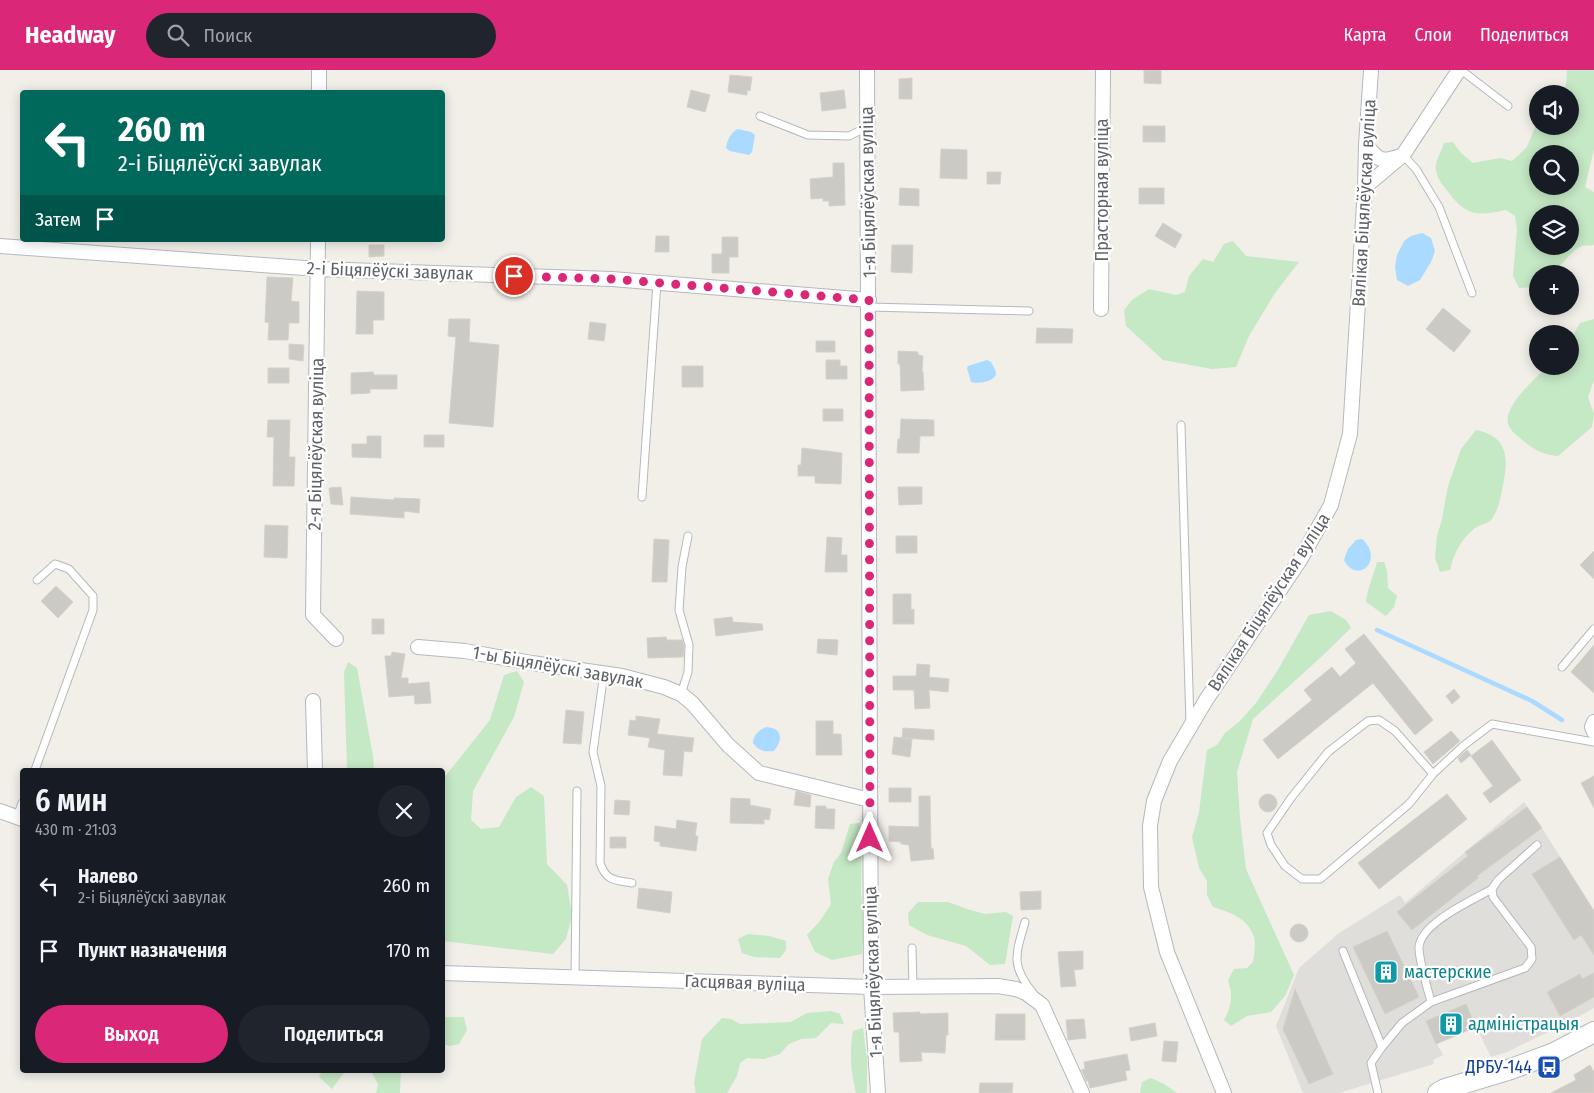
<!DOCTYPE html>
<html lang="ru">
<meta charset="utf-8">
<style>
:root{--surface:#171b24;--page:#20242c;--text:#f1f3f6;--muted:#9ea1a6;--accent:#db2777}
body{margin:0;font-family:"Fira Sans Condensed",sans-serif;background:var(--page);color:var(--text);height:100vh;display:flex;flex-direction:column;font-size:19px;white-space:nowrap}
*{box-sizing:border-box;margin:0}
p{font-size:16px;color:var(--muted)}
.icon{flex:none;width:28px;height:28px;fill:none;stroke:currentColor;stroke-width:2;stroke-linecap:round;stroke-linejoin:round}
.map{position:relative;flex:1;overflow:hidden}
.details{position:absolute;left:20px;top:698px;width:425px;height:305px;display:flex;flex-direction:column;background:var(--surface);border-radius:5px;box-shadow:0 2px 12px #0003}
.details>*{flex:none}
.top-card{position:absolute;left:20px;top:20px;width:425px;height:152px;border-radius:5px;box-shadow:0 2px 12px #0003;background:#00695c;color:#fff;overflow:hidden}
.controls{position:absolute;left:1529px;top:15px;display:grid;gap:10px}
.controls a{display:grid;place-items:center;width:50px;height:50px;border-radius:50%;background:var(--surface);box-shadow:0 2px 12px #0003;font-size:25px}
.pin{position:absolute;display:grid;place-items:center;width:42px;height:42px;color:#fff;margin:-21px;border:2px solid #fff;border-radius:50%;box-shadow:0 1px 5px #0007}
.me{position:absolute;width:55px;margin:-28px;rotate:0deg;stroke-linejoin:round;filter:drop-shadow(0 0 4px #0008)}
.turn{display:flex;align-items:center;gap:18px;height:105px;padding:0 15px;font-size:22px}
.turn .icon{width:65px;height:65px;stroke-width:2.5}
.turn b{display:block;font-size:35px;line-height:42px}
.then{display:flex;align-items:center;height:48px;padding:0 15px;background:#0003;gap:10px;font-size:19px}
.round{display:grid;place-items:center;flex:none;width:52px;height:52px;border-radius:26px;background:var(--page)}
.headline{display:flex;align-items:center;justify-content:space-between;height:85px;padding:0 15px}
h1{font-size:30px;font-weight:600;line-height:38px}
.button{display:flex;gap:10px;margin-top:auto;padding:10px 15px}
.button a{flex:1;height:58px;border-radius:30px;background:var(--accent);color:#fff;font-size:20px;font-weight:600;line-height:58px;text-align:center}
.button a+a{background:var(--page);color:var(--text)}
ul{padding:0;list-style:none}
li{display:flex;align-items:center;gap:15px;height:65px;padding:0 15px}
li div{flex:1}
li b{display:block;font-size:19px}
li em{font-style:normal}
header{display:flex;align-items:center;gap:30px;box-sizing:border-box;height:70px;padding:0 25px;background:var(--accent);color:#fff}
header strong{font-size:24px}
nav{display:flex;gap:28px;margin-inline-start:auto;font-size:18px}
.search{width:350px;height:45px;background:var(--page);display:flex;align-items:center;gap:12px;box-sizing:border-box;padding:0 18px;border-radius:28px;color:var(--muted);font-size:19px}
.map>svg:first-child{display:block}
</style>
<header>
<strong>Headway</strong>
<div class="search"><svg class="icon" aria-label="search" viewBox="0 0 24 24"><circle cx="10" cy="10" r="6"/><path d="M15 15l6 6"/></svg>Поиск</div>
<nav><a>Карта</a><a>Слои</a><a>Поделиться</a></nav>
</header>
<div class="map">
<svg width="1594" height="1023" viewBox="0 0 1594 1023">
<rect width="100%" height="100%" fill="#f1efe8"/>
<path fill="#e0deda" d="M1524 732 1542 758 1594 841V938L1565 954 1507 982 1491 987 1476 957 1437 974 1443 985 1433 990 1434 994 1339 1023H1303L1276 956 1299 898 1339 863 1400 825 1405 833Z"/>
<path fill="#c5e8c5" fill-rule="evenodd" d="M1567 0H1594V79L1585 117 1594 122V175C1590 176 1585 175 1582 176 1563 184 1564 204 1538 204L1537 213 1533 217 1519 218 1513 206 1517 159 1515 146 1506 140C1475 147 1465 145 1446 119 1440 112 1435 105 1436 95 1437 88 1442 80 1444 73L1453 72 1460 82 1473 93 1500 88 1512 91 1527 77 1537 52 1538 56H1570V24H1559L1566 15ZM1538 84H1570V116H1538ZM1538 144H1570V176H1538Z
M1233 171 1246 186 1299 192 1275 223 1249 266 1236 297 1212 299 1163 290 1126 256 1124 240 1132 230 1149 219 1176 225 1185 222 1189 206 1203 189 1213 192 1224 174Z
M1594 249V310L1588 327 1594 344 1592 357 1558 386C1543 385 1532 379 1520 368 1516 365 1509 359 1508 353 1504 335 1536 308 1548 296H1570V270L1580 253Z
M1476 360C1511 367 1508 392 1502 420 1500 430 1498 440 1492 449 1488 454 1480 454 1475 458 1461 469 1454 483 1450 500L1440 502 1435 488 1437 466 1442 449 1448 416 1461 379Z
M1377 492H1384L1387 501 1388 518 1397 526 1394 537 1386 546 1366 532C1368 517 1373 507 1377 492Z
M1331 541 1346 550 1351 558 1320 588 1253 649 1237 702 1240 748 1246 799 1294 905 1285 926 1271 942 1247 946 1231 956 1224 950C1232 935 1233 927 1228 910L1234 899 1247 898 1253 892C1254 885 1256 874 1254 867 1248 848 1231 843 1213 837L1207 825V811L1199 798 1192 767 1199 742 1207 680 1217 675 1225 663 1240 651 1256 633 1279 598 1309 545Z
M348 592 357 598 373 686 374 700H347L344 602Z
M517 601 524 612 514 647 473 721 471 750 481 759 499 757 516 727 531 717 544 726 547 794 567 815 572 845 566 869 553 884 443 871V709L490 650 504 605Z
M859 753 862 760 861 821 864 857 862 884 832 890 815 882 807 865 820 851 831 834 828 809 834 792 841 783 850 754Z
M918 832H948L970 840 985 844 1006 842 1013 846 1005 894 990 895 966 876 927 865 909 855 908 843Z
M748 864 769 866 786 871V880L780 888 754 887 742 883 738 869Z
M831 941 840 944 844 954 831 953 816 968 801 969 789 974 780 984 764 989 747 988 740 993 737 1006 727 1023H696L694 1013 702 969 722 948 731 949 740 954 791 952 807 943Z
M443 947H464L467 960 459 974 450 976 443 974Z
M863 958 867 989V1019L866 1023H856C851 1000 849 984 853 961Z
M322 1000H346L332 1019 319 1007Z
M370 1000H401L400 1023H376L378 1014Z
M1151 1008 1164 1014 1177 1023H1140L1142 1012Z"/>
<path fill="#aadaff" d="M738 59 751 62 755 65 752 82 749 85 730 81 726 78C727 70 731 62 738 59Z
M1422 163 1431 168 1435 181 1431 192 1420 210 1408 216 1397 210 1395 197 1397 185 1404 171 1411 166Z
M987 290 991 292C992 294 996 300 996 303 996 312 977 314 971 312L967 298 968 296Z
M1362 469C1385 489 1358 516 1344 490L1348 479 1356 470Z
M766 657C783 658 783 670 774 681 764 682 759 681 753 673 754 664 758 661 766 657Z"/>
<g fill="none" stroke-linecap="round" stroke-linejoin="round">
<path stroke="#aadaff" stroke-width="4.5" d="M1377 560 1532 631 1562 650"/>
</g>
<path fill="#cccac5" stroke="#d6d1c6" d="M1144 0H1161V14L1144 13Z
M730 5 752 7 750 21 747 20V25L728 22Z
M912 8V29H899V9Z
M691 20 710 25 705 42 687 37Z
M844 20 846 38 822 41 820 23Z
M1143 56H1165V72H1143Z
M941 79 967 80V109L940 108Z
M833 93H844L845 135 829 136V131H823V128L811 129 810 109 833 107Z
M987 102H1001L1000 114H987Z
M900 118 919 119V136L899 135Z
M1139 118H1164V134H1139Z
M1163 153 1182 165 1175 178 1155 166Z
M656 166H669V182H655Z
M722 167H738V187H729V203H712V184H722Z
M369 175H384V186L369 187Z
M892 175H913L912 203 891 202Z
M267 207 293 208 291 231 299 232V253H289L288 270H268L269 253 265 252Z
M357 221 384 222V250H373V264H356Z
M1443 238 1471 261 1454 282 1426 259Z
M449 249H470L469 272 499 275 493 357 449 353 456 267 448 266Z
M590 252 606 254 604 271 588 269Z
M1037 258 1073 259 1072 273H1036Z
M816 271H835V282H816Z
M289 274 304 275 303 291 289 289Z
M898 281 918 282V285L923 286 922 302H923L924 320 901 321 900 294H898Z
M826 290H840V296H847V309H826Z
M682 296H703V317H682Z
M268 298H289V313H268Z
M373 302 374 305H397V319H370V323L351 324V303Z
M823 339H843V351H823Z
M901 349 934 350V366H920L919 383H897L898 369H900Z
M268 350H290L289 387H295L294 416H273L274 367H267Z
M424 365H444V377H424Z
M367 366H381V388L352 387V374H367Z
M802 378 842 383 841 414 815 413V406H798V395H801Z
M341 417 343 435 331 434 329 418Z
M898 417H922V434L899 435Z
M351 427 394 430V428L420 429 419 443 404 441V448L350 444Z
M265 455 288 456 287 488 264 487Z
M896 466H917V483H896Z
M827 467 842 468 841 485H847V502H825Z
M654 469 669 470 667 512H652Z
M1594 481V509L1580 495Z
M56 516 73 532 58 548 41 531Z
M893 524H911V540L914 539V554H893Z
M732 547 733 552 762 554 763 560 716 566 714 549Z
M372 549H384V564H372Z
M1364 564 1433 650 1415 665 1373 613 1278 689 1263 670 1312 630 1304 620 1332 597 1340 607 1356 593 1345 579Z
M666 567 667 570H682L684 576 683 587 648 588 647 568Z
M818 569 838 570 837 585 817 583Z
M1594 575V623L1571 602Z
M392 582 405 584 401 608H408V614L429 612 431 633 415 634 414 625 389 627 385 586H391Z
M917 594 930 595 929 607 949 609 948 622 929 620 930 638 915 639 914 620H893V606H916Z
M1454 619 1460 627 1452 634 1446 626Z
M566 640 584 642 581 674 563 673Z
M636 646 660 649 657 664 694 668 692 682 684 681 682 706 663 705 665 680 648 677 650 668 628 665 630 650 636 651Z
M816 651H833V664H841L842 685H816Z
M903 658 934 660V670L903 668 912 669 910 687 892 684 894 667 902 668Z
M1451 661 1460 671 1433 694 1424 682Z
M1492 670 1521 710 1490 733 1483 723 1493 716 1471 686Z
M1467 680 1471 685 1461 693 1458 688Z
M1594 706V738L1581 713Z
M889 718H911V732H889Z
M796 721 811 725 810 737 794 735Z
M1259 733a9 9 0 1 1 18 0a9 9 0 1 1-18 0Z
M1447 724 1467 749 1379 819 1358 793Z
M919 726H930L931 779 933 778 934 789 911 791 909 775 901 774V772L889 771V756L919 757Z
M731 728 750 729V735L771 739 769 750 764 749V754L730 753Z
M615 730 630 731 629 745 614 744Z
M816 736H826V739H835L834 759 815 758Z
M1527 737 1542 758 1477 806 1478 808 1412 860 1397 842 1468 786 1465 782Z
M677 750 697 753 695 766H698L696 781 660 776V772L654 771 655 756 676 759Z
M610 767H626V778H610Z
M1560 787 1594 841V885L1581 865 1574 870 1532 804Z
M639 818 672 822 670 843 637 838Z
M1041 821V839L1021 840 1020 822Z
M1290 863a9 9 0 1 1 18 0a9 9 0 1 1-18 0Z
M1387 861 1419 927 1385 944 1353 877Z
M1083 881V899L1074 900 1076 916 1061 917 1058 882Z
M1594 903V927L1560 946 1547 922 1580 904 1582 909Z
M1295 919 1333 1004 1309 1014 1283 959Z
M1466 934 1476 957 1436 974 1426 951Z
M920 942V944L948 943V965H946L945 983 921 982 922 991 900 992 899 962H894L893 943Z
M996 944H1025V970H995Z
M1084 949 1086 968 1068 970 1066 950Z
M1155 953 1157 966 1131 971 1129 958Z
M1164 971 1178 972 1176 992 1162 991Z
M1127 984 1130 1000 1125 1001 1127 1010 1090 1018 1088 1011H1086L1082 1001 1081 1000 1085 999 1084 992Z
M1590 995 1594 1002V1023H1551L1576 1010 1574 1005Z
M980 1013H1013L1012 1023H979Z"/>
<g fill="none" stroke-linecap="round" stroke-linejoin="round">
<g stroke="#b5b8bc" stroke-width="9">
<path id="service" d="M1461 0 1508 36
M760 46 808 65 849 66 867 57
M1403 85 1416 99 1439 137 1472 223
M869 237 1029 241
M1181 355 1190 653
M642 427 657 213
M1562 597 1594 559
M604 603 593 682 601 716 600 793C606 811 615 810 632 813
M681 624 688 602 689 575 679 540 682 497 688 466
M35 700 93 540V526L69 499 55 494 37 510
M1433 704 1395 661 1379 650 1368 651 1328 682 1291 728 1267 763 1271 775 1285 796 1302 809H1320L1409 734 1433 704 1463 676 1492 654 1594 672
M17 747 22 733
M1025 852C1016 884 1010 895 1033 923
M912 878 913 917
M1343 881 1382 977
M575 908 577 721
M1431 932C1427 916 1420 895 1419 879 1418 854 1473 830 1492 819
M1378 1023 1371 993 1382 977 1402 953 1431 932 1525 898 1532 889 1531 877 1493 827 1492 819 1498 810 1537 775"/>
</g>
<g stroke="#b5b8bc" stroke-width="16">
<path id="minor" d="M867 0 871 917 878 1023
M319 22V0
M1366 75C1379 90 1380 93 1400 86
M1365 117 1403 85 1459 0
M318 170 313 545 336 569
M0 176 318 199 612 209 869 230
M1101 239 1103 0
M418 577 465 581 532 593 622 606 664 617 681 624 692 633 728 675 759 703 870 730
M313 631 315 700
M1594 652 1592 657 1594 662
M0 741 22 749
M442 903 871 917 998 916 1016 919 1026 923 1042 935 1082 1023
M1224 1023 1167 882 1151 817 1150 756 1154 731 1170 691 1206 630 1300 490 1331 435 1350 364 1365 117 1366 75 1371 0"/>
</g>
<g stroke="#b6babf" stroke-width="22">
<path id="secondary" d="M1438 1023 1445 1019 1511 999 1554 983 1594 962"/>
</g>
<use href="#service" stroke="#fff" stroke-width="7"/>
<use href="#minor" stroke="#fff" stroke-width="14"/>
<use href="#secondary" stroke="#fff" stroke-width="20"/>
</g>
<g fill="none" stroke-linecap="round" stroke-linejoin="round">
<path stroke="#db2777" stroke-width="9" stroke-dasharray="0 16.2" d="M514 206 612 209 869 230 870 768"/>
</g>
<defs>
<g id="building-square" transform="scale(1.25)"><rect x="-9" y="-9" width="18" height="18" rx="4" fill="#0f9aa8" stroke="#fff"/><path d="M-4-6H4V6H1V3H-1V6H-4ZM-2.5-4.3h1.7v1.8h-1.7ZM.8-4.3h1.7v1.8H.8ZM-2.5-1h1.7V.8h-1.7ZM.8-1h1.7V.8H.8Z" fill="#fff"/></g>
<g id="bus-square" transform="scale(1.25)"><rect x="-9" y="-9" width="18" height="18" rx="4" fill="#1a4fb4" stroke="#fff"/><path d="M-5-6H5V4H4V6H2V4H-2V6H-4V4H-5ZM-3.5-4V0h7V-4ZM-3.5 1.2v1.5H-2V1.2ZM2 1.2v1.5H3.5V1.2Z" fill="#fff"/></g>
</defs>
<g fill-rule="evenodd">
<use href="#building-square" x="1386" y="902"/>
<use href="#building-square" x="1451" y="954"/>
<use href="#bus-square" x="1549" y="997"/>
</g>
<g text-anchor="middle" stroke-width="4.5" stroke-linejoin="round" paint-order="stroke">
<g font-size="18" fill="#5f6368" stroke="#fff">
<text transform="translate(1102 120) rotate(-90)" y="6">Прасторная вуліца</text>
<text transform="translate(868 122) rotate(-91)" y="6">1-я Біцялёўская вуліца</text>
<text transform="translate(1364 133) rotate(-87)" y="6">Вялікая Біцялёўская вуліца</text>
<text transform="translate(390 201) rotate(2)" y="6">2-і Біцялёўскі завулак</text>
<text transform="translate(316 374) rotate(-89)" y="6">2-я Біцялёўская вуліца</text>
<text transform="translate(1269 532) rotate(-57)" y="6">Вялікая Біцялёўская вуліца</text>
<text transform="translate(558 597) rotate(10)" y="6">1-ы Біцялёўскі завулак</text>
<text transform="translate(873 902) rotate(-92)" y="6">1-я Біцялёўская вуліца</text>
<text transform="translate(745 913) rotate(2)" y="6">Гасцявая вуліца</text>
</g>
<g font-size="18" fill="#0d838f" stroke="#fff" text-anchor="start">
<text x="1404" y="908">мастерские</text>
<text x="1468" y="960">адміністрацыя</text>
</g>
<g font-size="18" fill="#164399" stroke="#fff" text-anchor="end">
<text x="1532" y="1003">ДРБУ-144</text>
</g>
</g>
</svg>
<div class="controls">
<a><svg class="icon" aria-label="sound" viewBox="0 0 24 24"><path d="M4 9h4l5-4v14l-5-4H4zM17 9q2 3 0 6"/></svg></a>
<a><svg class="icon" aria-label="search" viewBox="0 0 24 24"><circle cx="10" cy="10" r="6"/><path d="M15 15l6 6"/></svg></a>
<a><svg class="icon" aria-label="layers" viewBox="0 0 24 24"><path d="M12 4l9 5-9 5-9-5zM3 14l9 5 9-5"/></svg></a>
<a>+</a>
<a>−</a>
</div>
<div class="pin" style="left:514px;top:206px;background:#d93025"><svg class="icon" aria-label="arrive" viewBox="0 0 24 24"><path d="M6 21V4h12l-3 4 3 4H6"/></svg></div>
<svg class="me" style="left:870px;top:768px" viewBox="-20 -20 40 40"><path d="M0-17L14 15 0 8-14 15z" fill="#db2777" stroke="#fff" stroke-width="4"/></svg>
<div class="top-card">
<div class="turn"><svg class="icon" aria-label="left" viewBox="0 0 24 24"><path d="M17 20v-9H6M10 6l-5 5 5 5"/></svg><div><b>260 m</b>2-і Біцялёўскі завулак</div></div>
<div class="then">Затем<svg class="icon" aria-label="arrive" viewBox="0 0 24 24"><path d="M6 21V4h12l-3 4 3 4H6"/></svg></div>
</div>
<section class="details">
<div class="headline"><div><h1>6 мин</h1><p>430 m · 21:03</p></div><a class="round"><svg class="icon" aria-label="close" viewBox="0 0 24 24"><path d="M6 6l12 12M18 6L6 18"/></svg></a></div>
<ul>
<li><svg class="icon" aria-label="left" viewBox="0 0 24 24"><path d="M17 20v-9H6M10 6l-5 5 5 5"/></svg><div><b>Налево</b><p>2-і Біцялёўскі завулак</p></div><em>260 m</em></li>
<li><svg class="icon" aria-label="arrive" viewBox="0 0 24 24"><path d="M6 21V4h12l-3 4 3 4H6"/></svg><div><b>Пункт назначения</b></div><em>170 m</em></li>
</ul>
<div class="button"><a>Выход</a><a>Поделиться</a></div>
</section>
</div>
